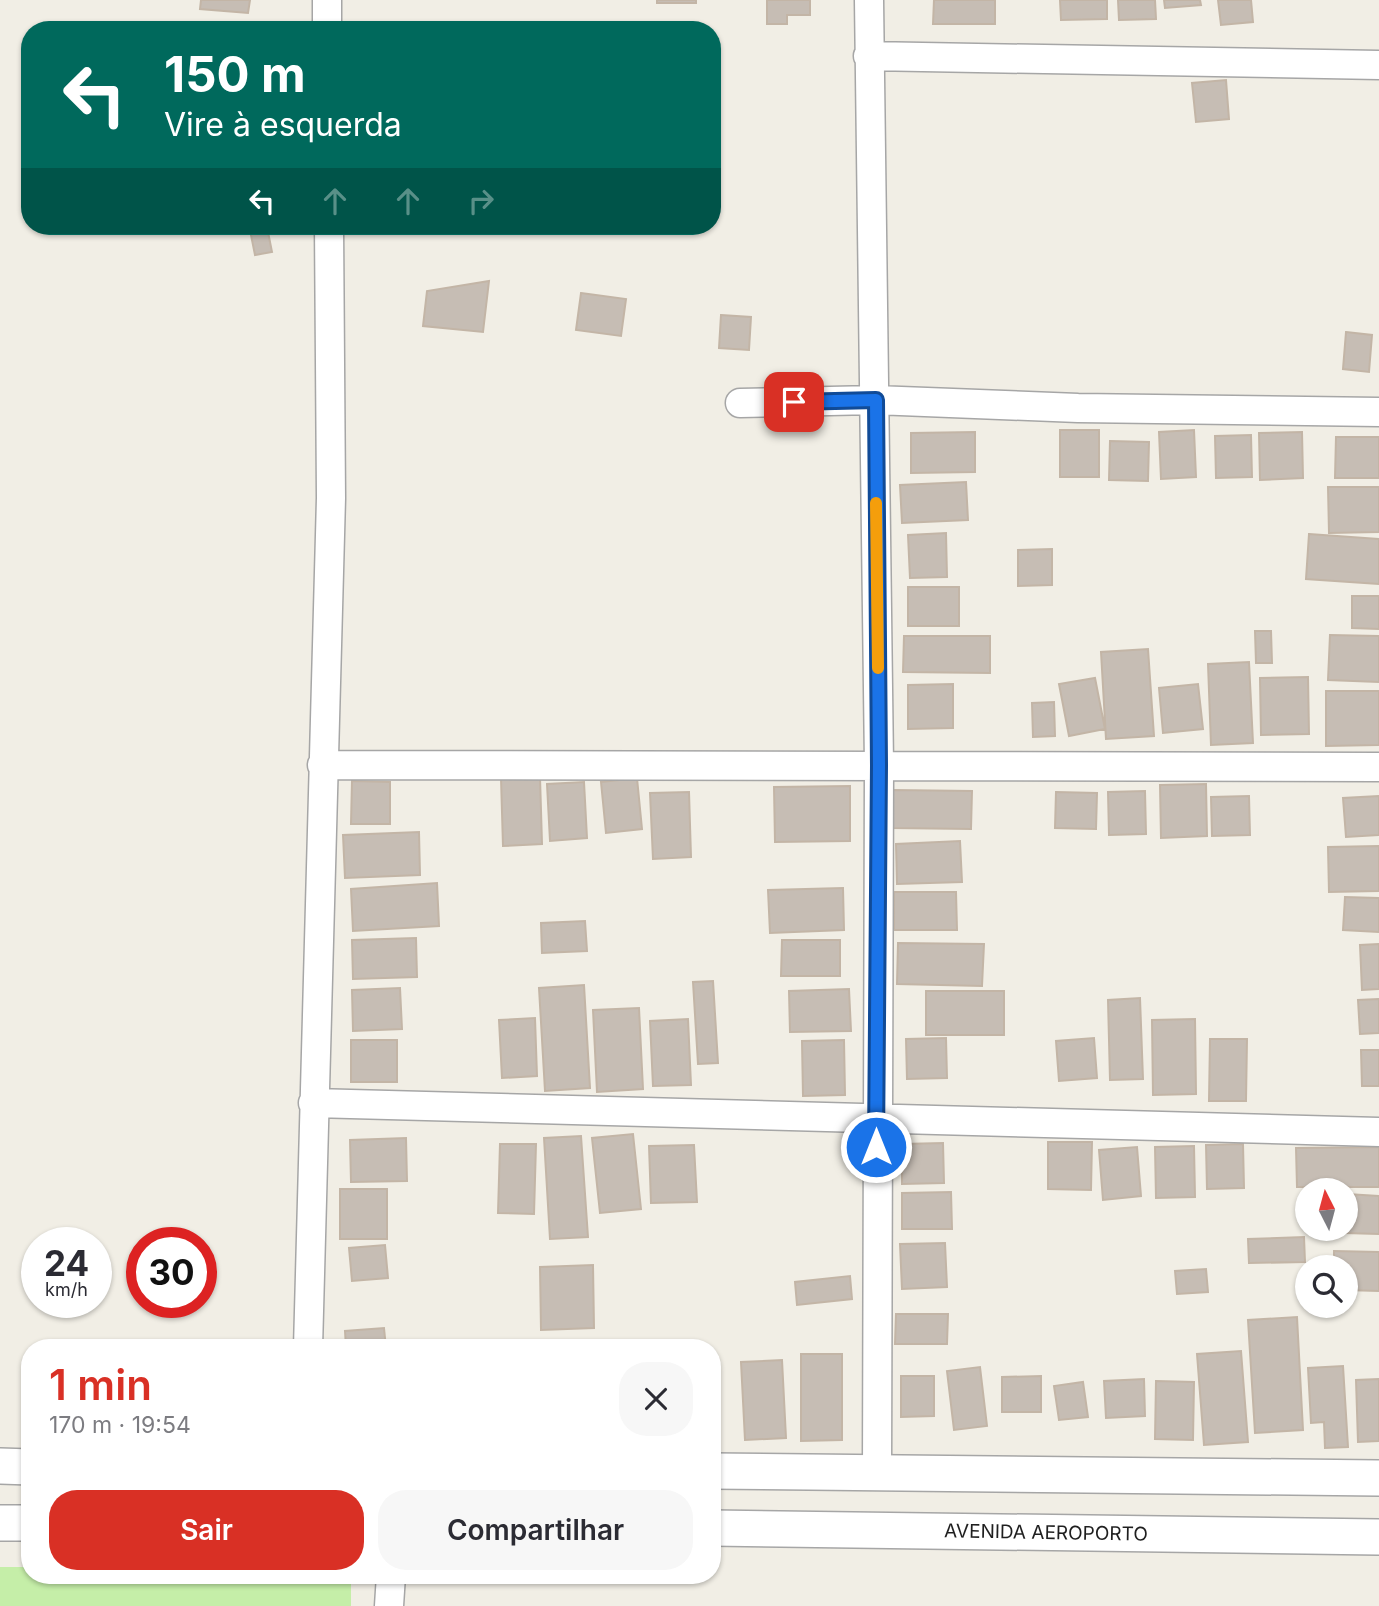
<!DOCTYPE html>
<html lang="pt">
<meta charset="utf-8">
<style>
:root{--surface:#fff;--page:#f7f7f7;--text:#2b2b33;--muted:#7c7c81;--accent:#d93025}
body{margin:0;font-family:Inter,sans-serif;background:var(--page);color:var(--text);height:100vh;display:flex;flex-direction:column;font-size:26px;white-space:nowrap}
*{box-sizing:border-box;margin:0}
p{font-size:23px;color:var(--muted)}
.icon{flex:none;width:38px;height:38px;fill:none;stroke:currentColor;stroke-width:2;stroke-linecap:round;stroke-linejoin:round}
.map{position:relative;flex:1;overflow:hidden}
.details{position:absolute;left:21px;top:1339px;width:700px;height:245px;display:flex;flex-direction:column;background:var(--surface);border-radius:28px;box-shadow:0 2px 5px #0004}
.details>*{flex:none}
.guide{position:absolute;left:21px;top:21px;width:700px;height:214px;border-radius:28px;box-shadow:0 2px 5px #0004;background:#00695c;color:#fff;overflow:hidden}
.needle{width:46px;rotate:354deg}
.fabs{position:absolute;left:1295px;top:1178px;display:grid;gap:14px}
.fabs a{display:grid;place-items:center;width:63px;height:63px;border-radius:50%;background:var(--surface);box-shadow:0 2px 5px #0004;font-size:35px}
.speed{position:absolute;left:21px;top:1227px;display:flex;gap:14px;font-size:35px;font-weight:700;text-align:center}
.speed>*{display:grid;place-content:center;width:91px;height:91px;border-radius:50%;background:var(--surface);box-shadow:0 2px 5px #0004;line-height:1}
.speed small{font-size:18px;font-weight:400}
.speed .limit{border:10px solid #d22;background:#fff;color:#111}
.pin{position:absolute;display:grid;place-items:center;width:60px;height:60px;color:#fff;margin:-30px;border-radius:14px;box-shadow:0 4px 10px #0006}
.me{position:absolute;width:77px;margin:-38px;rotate:0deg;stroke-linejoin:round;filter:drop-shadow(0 0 5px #0008)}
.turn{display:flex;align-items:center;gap:24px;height:147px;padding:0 28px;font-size:32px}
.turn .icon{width:91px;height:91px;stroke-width:2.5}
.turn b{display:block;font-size:49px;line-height:60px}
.lanes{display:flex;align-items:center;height:66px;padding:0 28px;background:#0003;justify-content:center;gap:35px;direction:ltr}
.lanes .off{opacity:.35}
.round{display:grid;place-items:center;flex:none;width:74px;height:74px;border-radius:28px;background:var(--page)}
.head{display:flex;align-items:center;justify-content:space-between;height:119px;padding:0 28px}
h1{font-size:42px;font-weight:600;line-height:52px;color:var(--accent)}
.button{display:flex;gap:14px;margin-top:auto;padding:14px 28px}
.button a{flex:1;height:80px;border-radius:28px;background:var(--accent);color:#fff;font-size:28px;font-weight:600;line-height:80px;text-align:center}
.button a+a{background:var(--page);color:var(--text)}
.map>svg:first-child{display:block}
</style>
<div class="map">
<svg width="1379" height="1606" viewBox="0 0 1379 1606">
<rect width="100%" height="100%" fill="#f1eee5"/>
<path fill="#c5eea8" d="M0 1567H30V1575H351V1606H0Z"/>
<path fill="#c6bdb4" stroke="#c3b5a6" stroke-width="2" d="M201 0H250L248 13 200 9Z
M657 0H696V3H657Z
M767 0H810V15H787V24H767Z
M934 0H995V24H933Z
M1060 0H1107V19L1061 20Z
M1118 0H1155L1156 19 1119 20Z
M1164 0H1200L1201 5 1165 8Z
M1218 0H1251L1253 22 1221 25Z
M1226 80 1229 119 1196 122 1192 83Z
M267 227 272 252 255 255 250 230Z
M489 281 483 332 423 326 427 291Z
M581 293 626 299 621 336 576 330Z
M721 315 751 317 749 350 719 348Z
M1346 332 1372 335 1369 372 1343 369Z
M1060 430H1099V477H1060Z
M1194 430 1196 477 1161 479 1159 432Z
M975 432V472L911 473V433Z
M1302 432 1303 478 1260 480 1259 433Z
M1251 435 1252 477 1216 478 1215 436Z
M1336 437H1379V478H1335Z
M1110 441 1149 442 1148 481 1109 480Z
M966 482 968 520 902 523 900 485Z
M1328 487H1379V532L1329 533Z
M946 533 947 577 910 578 908 535Z
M1309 534 1379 539V584L1306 579Z
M1052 549V585L1018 586V550Z
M908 587H959V626H908Z
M1352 596H1379V629L1352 628Z
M1255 631H1271L1272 663H1256Z
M1330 635 1379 636V682L1328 680Z
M904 636H990V673L903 672Z
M1148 649 1154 736 1106 739 1101 652Z
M1249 662 1253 743 1211 745 1208 664Z
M1308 677 1309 734 1261 735 1260 678Z
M1095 678 1105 729 1069 736 1059 684Z
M953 684V728L908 729V685Z
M1198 684 1203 729 1163 733 1159 688Z
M1326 691H1379V745L1326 746Z
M1054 702 1055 736 1033 737 1032 703Z
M540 777 542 844 503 846 501 778Z
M637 778 642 829 606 833 601 782Z
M352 781 390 782V824H351Z
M584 782 587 838 550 841 547 784Z
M1206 784 1207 836 1161 838 1160 785Z
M850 786V841L775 842 774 787Z
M893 790 972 791 971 829 892 828Z
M1145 791 1146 834 1109 835 1108 792Z
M689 792 691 857 653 859 650 793Z
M1056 792 1097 793 1096 829 1055 828Z
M1249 796 1250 835 1212 836 1211 797Z
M1379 796V835L1346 837 1343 798Z
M419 832 420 875 345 878 343 835Z
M960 841 962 882 897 884 896 844Z
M1379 846V891L1329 892 1328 847Z
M437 883 439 926 353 931 351 889Z
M843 888 844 930 770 933 768 890Z
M894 892H956L957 930H894Z
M1345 897 1379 898V932L1343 930Z
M585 921 587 951 542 953 541 923Z
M416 938 417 977 353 979 352 940Z
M782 940H840V976H781Z
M898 943 984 944 982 986 897 984Z
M1379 944V989L1362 990 1360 945Z
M713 981 718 1063 698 1064 693 982Z
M584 985 590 1088 545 1091 539 988Z
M400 988 402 1029 353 1031 352 990Z
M849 989 851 1031 790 1032 789 991Z
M926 991H1004V1035H926Z
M1140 998 1143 1079 1110 1080 1108 1000Z
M1379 999V1033L1360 1034 1358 1000Z
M639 1008 643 1089 597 1092 593 1010Z
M535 1018 537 1076 502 1078 499 1020Z
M688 1019 691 1085 653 1086 650 1021Z
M1195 1019 1196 1094 1153 1095 1152 1020Z
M946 1038 947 1078 907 1079 906 1039Z
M1094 1038 1097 1078 1059 1081 1056 1041Z
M1210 1039H1247L1246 1101H1209Z
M351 1040H397V1082H351Z
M844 1040 845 1095 803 1096 802 1041Z
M1361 1050H1379V1086H1362Z
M633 1134 641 1209 600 1213 592 1138Z
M581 1136 588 1237 550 1239 544 1138Z
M406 1138 407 1181 351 1182 350 1140Z
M1048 1142H1092L1091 1190 1048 1189Z
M943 1143 944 1183 902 1184V1144Z
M500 1144H536L534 1214 498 1213Z
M1243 1144 1244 1188 1207 1189 1206 1145Z
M694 1145 697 1202 651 1203 649 1146Z
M1194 1146 1195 1197 1156 1198 1155 1147Z
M1137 1147 1141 1196 1103 1200 1099 1150Z
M1379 1147V1187H1297L1296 1148Z
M340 1189H387V1239H340Z
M951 1192 952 1229H902V1193Z
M1347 1194 1379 1196V1234L1345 1233Z
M1304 1237 1305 1262 1249 1263 1248 1239Z
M945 1243 947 1287 902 1289 900 1244Z
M385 1245 388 1278 352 1281 349 1248Z
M1334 1251 1379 1252V1291L1346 1290V1267H1334Z
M593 1265 594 1328 541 1330 540 1267Z
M1206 1269 1208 1292 1177 1294 1175 1271Z
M850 1276 852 1299 797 1305 795 1282Z
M896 1314H948L947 1344H895Z
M1297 1317 1303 1430 1255 1433 1248 1320Z
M384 1328 386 1348H346L345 1331Z
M1241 1351 1248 1442 1204 1445 1197 1354Z
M801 1354H842V1440L801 1441Z
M782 1360 786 1438 745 1440 741 1362Z
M1343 1366 1348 1447 1325 1448 1324 1422 1311 1423 1308 1368Z
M980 1367 987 1426 954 1430 947 1371Z
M901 1376H934V1416L901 1417Z
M1041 1376V1412H1002V1377Z
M1144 1379 1145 1416 1106 1418 1104 1381Z
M1379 1379V1441L1358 1442 1356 1380Z
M1156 1381 1194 1382 1193 1440 1155 1439Z
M1083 1382 1088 1417 1059 1420 1054 1386Z"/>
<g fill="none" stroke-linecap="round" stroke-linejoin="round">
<g stroke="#a6a6a6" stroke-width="31">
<path id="minor" d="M327 0V30
M869 0 879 765 877 1472
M868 56 1379 65
M740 403 875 400 1078 408 1379 412
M322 765 1379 767
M313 1103 1379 1132
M308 1348 331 498 329 226
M389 1606 391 1575"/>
</g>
<g stroke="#a6a6a6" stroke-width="38">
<path id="tertiary" d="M0 1466 30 1467
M712 1471 1379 1478
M0 1523H30
M712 1528 1379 1537"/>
</g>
<use href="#minor" stroke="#fff" stroke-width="28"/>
<use href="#tertiary" stroke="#fff" stroke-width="35"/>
</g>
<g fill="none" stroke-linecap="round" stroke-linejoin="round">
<g stroke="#114b97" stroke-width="18">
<path id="route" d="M794 402 876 400 879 765 876 1147"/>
</g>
<use href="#route" stroke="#1a73e8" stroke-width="12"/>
<path stroke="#f59e0b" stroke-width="12" d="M876 503 878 668"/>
</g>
<g text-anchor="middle" stroke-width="7" stroke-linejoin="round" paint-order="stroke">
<g font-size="19" fill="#1f1f1f" stroke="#fff">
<text transform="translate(1046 1532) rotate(1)" y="7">AVENIDA AEROPORTO</text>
</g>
</g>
</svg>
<div class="fabs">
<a><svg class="needle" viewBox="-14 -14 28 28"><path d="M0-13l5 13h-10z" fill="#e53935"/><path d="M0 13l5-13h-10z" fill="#7c7c81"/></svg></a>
<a><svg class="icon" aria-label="search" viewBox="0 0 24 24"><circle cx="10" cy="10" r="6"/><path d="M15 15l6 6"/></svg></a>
</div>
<div class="speed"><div>24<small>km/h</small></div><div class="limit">30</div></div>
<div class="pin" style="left:794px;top:402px;background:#d93025"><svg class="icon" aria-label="arrive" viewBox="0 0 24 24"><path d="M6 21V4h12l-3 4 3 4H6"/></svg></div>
<svg class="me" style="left:876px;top:1147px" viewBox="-20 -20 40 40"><circle r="17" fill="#1a73e8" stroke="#fff" stroke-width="3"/><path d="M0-11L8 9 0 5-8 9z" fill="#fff"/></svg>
<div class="guide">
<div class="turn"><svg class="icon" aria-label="left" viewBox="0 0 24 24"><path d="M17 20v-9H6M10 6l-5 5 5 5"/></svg><div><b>150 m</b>Vire à esquerda</div></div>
<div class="lanes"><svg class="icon" aria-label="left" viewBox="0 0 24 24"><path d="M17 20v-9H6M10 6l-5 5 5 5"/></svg><svg class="icon off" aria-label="ahead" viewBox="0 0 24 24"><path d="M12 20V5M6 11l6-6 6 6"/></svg><svg class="icon off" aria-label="ahead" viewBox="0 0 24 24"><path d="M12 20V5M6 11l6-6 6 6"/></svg><svg class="icon off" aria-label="right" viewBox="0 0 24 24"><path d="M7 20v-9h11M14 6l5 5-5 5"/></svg></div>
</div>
<section class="details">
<div class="head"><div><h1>1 min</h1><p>170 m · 19:54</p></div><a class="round"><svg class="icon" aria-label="close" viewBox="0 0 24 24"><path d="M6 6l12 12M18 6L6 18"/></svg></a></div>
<div class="button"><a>Sair</a><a>Compartilhar</a></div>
</section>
</div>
